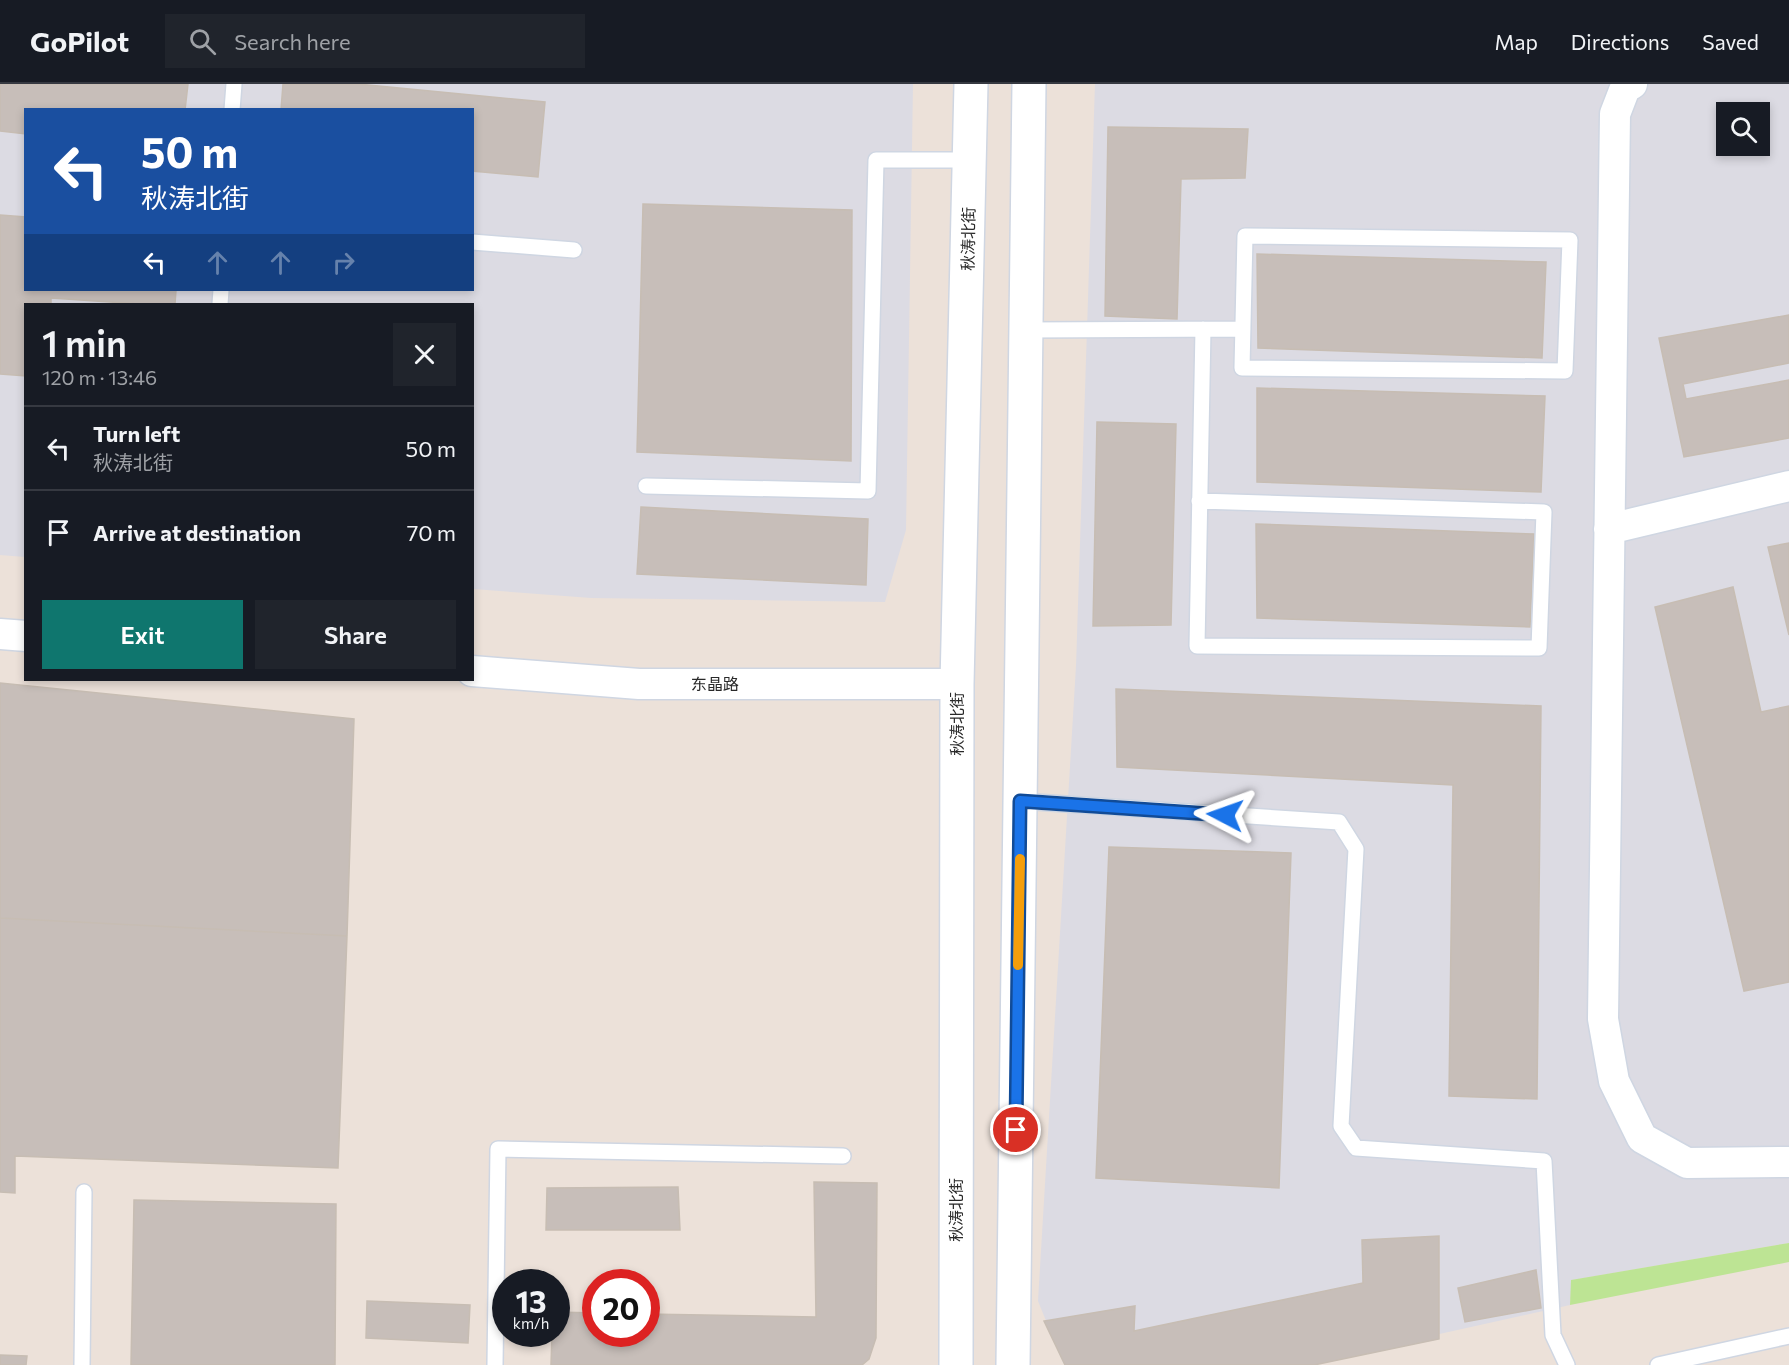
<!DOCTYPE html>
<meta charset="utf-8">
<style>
:root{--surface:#171b24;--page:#20242c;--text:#f1f3f6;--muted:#9ea1a6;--line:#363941;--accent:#0f766e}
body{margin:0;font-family:Commissioner,"Noto Sans SC",sans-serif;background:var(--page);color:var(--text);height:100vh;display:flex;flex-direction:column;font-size:22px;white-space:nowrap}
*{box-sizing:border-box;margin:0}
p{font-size:20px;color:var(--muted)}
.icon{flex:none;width:33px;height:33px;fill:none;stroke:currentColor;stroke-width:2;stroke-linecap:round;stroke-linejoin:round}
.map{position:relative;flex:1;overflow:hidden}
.drawer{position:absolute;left:24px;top:219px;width:450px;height:378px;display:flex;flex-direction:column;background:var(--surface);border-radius:0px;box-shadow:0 3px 9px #0003}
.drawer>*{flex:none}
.hud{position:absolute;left:24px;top:24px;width:450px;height:183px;border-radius:0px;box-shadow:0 3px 9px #0003;background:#1a4fa0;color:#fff;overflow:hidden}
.controls{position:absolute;left:1716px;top:18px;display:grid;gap:12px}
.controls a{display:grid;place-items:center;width:54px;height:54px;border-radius:0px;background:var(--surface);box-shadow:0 3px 9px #0003;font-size:30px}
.speed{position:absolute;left:492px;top:1185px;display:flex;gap:12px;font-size:30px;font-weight:700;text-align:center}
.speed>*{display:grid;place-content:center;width:78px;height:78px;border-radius:50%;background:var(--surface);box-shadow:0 3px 9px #0003;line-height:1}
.speed small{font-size:15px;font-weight:400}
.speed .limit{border:9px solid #d22;background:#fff;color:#111}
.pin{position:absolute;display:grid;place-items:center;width:51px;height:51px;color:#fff;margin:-26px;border:3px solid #fff;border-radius:50%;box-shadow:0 2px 6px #0007}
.me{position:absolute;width:66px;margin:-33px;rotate:274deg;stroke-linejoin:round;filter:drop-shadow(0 0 4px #0008)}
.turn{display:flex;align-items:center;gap:21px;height:126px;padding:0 18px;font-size:27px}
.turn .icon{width:78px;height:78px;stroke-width:2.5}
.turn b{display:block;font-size:42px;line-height:51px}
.lanes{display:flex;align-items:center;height:57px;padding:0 18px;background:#0003;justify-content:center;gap:30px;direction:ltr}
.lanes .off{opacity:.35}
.round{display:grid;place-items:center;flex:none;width:63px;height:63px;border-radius:0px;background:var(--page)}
.headline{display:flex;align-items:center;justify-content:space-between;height:102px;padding:0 18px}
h1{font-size:36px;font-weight:600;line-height:45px}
.button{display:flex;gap:12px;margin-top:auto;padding:12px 18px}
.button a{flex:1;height:69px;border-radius:0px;background:var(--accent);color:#fff;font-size:24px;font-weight:600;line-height:69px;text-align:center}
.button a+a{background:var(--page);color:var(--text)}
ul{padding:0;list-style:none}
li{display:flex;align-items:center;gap:18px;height:84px;padding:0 18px;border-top:2px solid var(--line)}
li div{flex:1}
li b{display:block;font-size:22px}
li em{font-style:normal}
header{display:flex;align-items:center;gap:36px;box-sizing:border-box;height:84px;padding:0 30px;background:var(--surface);border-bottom:2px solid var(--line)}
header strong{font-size:28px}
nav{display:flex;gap:33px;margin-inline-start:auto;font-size:21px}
.search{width:420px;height:54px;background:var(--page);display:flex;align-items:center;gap:15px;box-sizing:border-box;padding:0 21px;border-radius:0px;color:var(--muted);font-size:22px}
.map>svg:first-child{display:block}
</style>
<header>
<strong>GoPilot</strong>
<div class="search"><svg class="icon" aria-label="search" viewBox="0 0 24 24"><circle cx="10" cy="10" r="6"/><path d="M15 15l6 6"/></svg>Search here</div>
<nav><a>Map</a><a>Directions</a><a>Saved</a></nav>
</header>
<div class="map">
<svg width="1789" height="1281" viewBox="0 0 1789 1281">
<rect width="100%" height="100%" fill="#ece1d9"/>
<path fill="#dcdbe3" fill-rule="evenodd" d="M0 0H913L906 446 885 518 591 514 473 505 472 220H26L25 473 0 471ZM26 26H472V206H26Z
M1095 0H1789V1159L1572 1196 1570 1221 1300 1281H1066L1063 1279 1038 1217 1076 582ZM1726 28H1760V62H1726Z"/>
<path fill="#bde494" d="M1789 1159V1178L1570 1221 1571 1196Z"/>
<path fill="#c7beb9" stroke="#c7bdb3" stroke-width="1.5" d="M0 0H188L185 26H26V50L0 47Z
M283 0H358L545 18 538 93 472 87V26H281Z
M1108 43 1248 45 1245 94 1181 95 1177 235 1105 232Z
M643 120 852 126 851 377 637 368Z
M0 131 26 133V206H176L175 220H139L51 214V220H26V292L0 290Z
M1257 170 1546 178 1542 274 1258 264Z
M1789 231V279L1683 300 1686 315 1789 296V354L1684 373 1659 254Z
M1257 304 1545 312 1541 408 1257 398Z
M1097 338 1176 340 1171 541 1093 542Z
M641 423 868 435 866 501 637 490Z
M1256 440 1534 450 1530 543 1257 534Z
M1789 459V551L1768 463Z
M1733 503 1761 628 1789 622V898L1744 907 1655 523Z
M0 599 354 635 347 852 0 834Z
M1116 605 1541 622 1537 1015 1449 1012 1453 701 1117 683Z
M1109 763 1291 769 1279 1104 1096 1094Z
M0 834 347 852 338 1084 15 1072V1109L0 1108Z
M814 1098 877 1099 876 1254 869 1275 862 1281H551L552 1250H556V1228L596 1229V1250H646V1230L816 1233Z
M678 1103 680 1146H546L547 1104Z
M134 1116 336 1120 335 1281H131Z
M1439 1152V1255L1314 1281H1065L1044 1237 1135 1222 1134 1247 1363 1199 1362 1156Z
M1536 1186 1541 1224 1465 1238 1458 1204Z
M367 1217 470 1221 468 1259 366 1254Z
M0 1271 27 1272 26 1281H0Z"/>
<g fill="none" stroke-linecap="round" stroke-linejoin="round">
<g stroke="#cfd6e2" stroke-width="18">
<path id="service" d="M232 26 234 0
M1245 152 1570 156 1565 287 1242 284Z
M472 158 574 166
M220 220 221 206
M1026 246 1243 245
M646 402 868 407 876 76H969
M1199 417 1544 428 1539 564 1197 562 1203 245
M1020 717 1339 738 1356 765 1341 1042 1356 1064 1544 1077 1553 1251 1567 1281
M82 1281 84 1108
M495 1281 498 1065 843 1072
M1658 1281 1789 1252"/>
</g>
<g stroke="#cfd6e2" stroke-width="33">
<path id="minor" d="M1632 0 1625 4 1615 30 1603 935 1614 997 1642 1054 1687 1079 1789 1078
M1609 445 1789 402
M0 550 26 552
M472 587 639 600H957"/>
</g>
<g stroke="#cfd6e2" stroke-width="36">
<path id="secondary" d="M956 1281 957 600 971 0
M1013 1281 1029 0"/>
</g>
<use href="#service" stroke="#fff" stroke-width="15"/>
<use href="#minor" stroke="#fff" stroke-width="30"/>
<use href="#secondary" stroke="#fff" stroke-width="33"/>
</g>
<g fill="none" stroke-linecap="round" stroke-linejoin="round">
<g stroke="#114b97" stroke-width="15">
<path id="route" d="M1016 1046 1020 717 1225 731"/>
</g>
<use href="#route" stroke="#1a73e8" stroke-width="10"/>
<path stroke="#f59e0b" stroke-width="10" d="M1018 881 1020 775"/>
</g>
<g text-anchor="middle" stroke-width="5" stroke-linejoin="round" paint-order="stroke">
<g font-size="16" fill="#292929" stroke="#fff">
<text transform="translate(968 155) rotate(-89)" y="6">秋涛北街</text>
<text x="715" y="606">东晶路</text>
<text transform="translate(957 640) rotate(-90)" y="6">秋涛北街</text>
<text transform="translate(956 1126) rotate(-90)" y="6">秋涛北街</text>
</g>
</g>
</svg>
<div class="controls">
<a><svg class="icon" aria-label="search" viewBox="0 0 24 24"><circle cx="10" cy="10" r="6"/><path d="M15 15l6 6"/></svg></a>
</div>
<div class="speed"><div>13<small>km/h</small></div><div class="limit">20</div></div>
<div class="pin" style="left:1016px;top:1046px;background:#d93025"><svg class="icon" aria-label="arrive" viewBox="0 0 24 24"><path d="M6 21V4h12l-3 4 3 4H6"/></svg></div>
<svg class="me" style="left:1225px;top:731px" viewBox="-20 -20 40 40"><path d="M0-17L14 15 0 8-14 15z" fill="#1a73e8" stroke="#fff" stroke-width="4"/></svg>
<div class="hud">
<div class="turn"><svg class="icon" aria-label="left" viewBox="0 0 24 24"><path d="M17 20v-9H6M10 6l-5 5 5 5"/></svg><div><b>50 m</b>秋涛北街</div></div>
<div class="lanes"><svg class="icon" aria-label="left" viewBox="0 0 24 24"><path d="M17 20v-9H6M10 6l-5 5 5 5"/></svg><svg class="icon off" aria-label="ahead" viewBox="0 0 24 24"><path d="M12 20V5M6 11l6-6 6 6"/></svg><svg class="icon off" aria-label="ahead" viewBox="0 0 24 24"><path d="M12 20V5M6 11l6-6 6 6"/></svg><svg class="icon off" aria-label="right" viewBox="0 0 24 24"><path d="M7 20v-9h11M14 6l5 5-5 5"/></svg></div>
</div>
<section class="drawer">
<div class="headline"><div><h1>1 min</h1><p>120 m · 13:46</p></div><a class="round"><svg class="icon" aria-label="close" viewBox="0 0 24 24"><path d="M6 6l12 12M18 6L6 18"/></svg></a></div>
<ul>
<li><svg class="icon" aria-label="left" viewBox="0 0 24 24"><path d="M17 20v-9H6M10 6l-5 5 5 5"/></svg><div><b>Turn left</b><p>秋涛北街</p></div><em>50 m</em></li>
<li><svg class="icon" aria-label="arrive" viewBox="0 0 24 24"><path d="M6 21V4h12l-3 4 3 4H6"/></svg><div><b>Arrive at destination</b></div><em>70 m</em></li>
</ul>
<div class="button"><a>Exit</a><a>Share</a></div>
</section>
</div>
